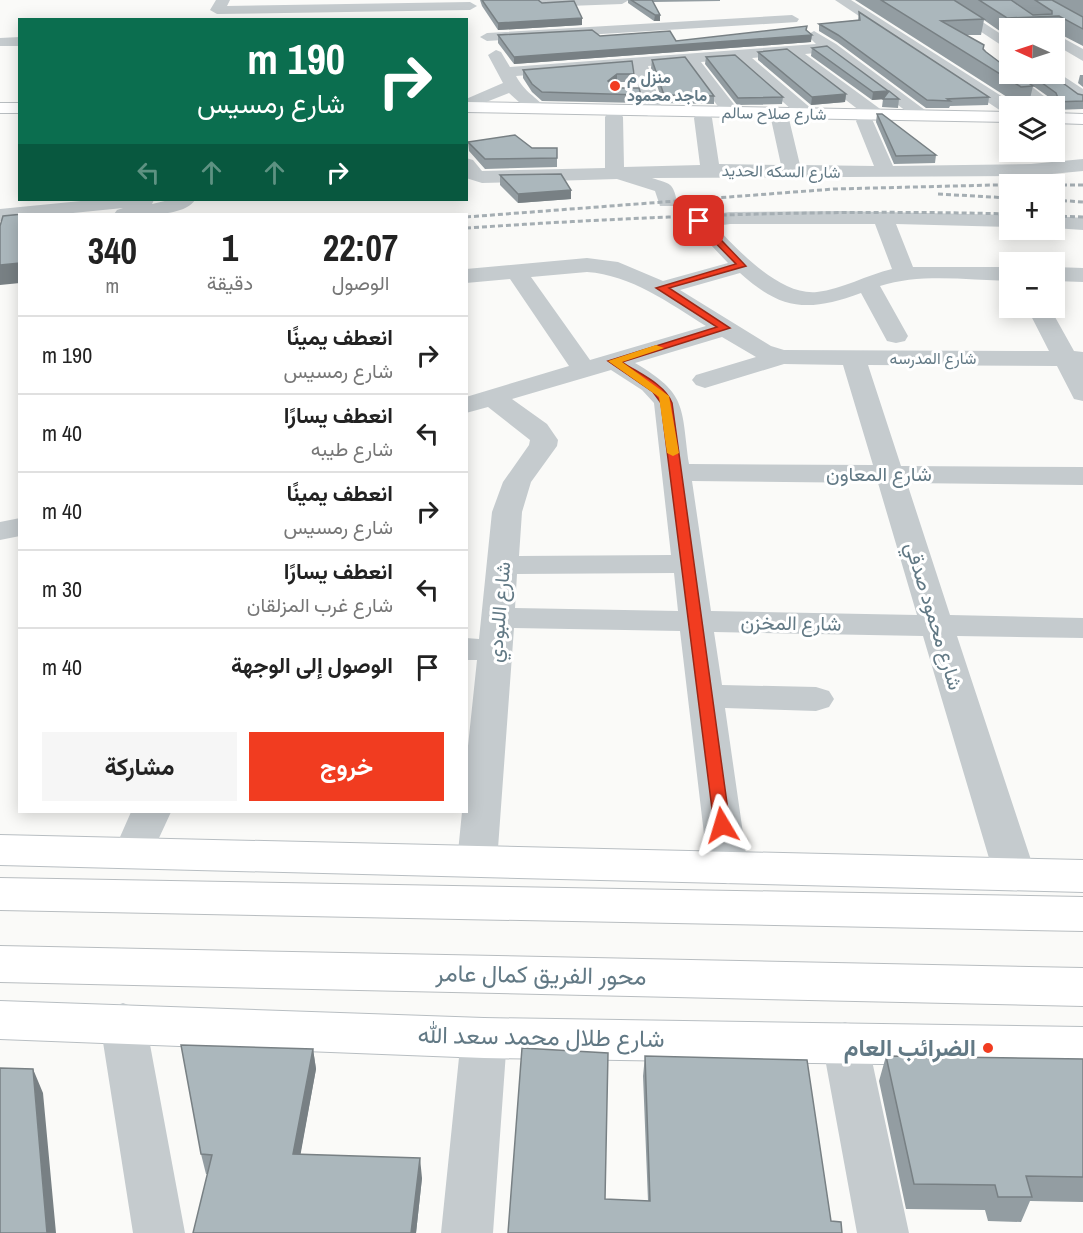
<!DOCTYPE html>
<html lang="ar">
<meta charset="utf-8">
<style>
:root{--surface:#fff;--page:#f6f6f6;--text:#222;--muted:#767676;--line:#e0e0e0;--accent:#f13c20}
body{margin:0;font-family:"Archivo Narrow",Vazirmatn,sans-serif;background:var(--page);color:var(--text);direction:rtl;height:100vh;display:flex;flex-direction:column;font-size:22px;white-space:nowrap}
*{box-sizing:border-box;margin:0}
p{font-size:20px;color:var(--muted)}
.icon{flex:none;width:33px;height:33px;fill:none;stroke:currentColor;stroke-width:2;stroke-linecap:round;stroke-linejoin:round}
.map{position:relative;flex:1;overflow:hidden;direction:ltr}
.sheet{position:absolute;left:18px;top:213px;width:450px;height:600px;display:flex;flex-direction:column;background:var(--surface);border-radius:0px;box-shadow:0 3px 15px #0003;direction:rtl}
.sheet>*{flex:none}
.banner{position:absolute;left:18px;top:18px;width:450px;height:183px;border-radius:0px;box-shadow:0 3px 15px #0003;direction:rtl;background:#0b6e4f;color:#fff;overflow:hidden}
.needle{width:39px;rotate:273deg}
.controls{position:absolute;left:999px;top:18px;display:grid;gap:12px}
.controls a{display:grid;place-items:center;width:66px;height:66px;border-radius:0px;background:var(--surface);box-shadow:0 3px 15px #0003;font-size:30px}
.pin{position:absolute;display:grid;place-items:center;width:51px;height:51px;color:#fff;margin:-26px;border-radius:12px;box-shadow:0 3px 9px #0006}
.me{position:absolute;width:66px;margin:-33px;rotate:353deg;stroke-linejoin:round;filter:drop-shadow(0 0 4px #0008)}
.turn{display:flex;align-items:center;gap:21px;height:126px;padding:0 24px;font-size:27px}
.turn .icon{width:78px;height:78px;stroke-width:2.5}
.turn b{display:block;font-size:42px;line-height:51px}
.lanes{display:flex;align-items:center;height:57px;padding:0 24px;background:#0003;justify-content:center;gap:30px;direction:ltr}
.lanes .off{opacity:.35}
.eta{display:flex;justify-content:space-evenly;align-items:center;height:102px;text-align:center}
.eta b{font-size:36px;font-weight:700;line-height:42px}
.button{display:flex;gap:12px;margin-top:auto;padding:12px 24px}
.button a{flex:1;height:69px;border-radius:0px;background:var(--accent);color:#fff;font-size:24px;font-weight:700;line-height:69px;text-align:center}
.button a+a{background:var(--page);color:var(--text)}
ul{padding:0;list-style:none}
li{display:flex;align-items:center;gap:18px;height:78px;padding:0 24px;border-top:2px solid var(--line)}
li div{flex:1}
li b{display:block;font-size:22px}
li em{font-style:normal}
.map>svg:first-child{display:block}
</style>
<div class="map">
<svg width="1083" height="1233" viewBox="0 0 1083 1233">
<rect width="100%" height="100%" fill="#fafaf8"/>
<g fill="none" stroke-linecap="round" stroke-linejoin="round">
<g stroke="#b8bec2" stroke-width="2">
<path id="major" d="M0 835 1083 860V892L0 865Z
M0 1001 484 1018 1083 1027V1067L484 1058 0 1039Z"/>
</g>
<g stroke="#b8bdc0" stroke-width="2">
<path id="highway" d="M466 102 1010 112V122L466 112Z
M0 103H20V113H0Z
M1054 113 1083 114V124L1054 123Z
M0 878 1083 897V931L0 910Z
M0 946 1083 968V1006L0 982Z"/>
</g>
<path fill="#c5cbce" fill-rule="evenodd" d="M216 0H230L227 6 470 2 477 6 470 10 217 14 210 10Z
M531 0H629L622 4 542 7Z
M835 0H851L1017 106H1010V114L1004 113Z
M933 0H949L1010 40V51Z
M792 15 799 19 797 22 487 41 480 37 487 33Z
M814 31 836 44 933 116 930 120H918L827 52 805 54 883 111 886 115 883 119H872L893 166 1031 164 1083 159V171L1031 176 652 178C670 184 673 182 677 202L674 206H660L655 191 617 179 482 183 466 178V158L473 160 482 171 605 168V117L608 113H620L623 117 624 167 700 165 694 118 697 114H709L712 118 719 164 781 165 771 119 774 115H786L789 119 800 165 874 166 856 121 859 117H868L787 55 752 58 813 110 816 114 813 118H801L735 59 701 62 740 112 737 116H725L686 63 648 66 663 112 660 116H648L645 112 633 67 516 76C526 94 535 95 546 109L543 113H531L509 93 466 110V99L503 83 488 55 496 50 501 52 510 67 816 44 807 35Z
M1054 33 1083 49V61L1054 44Z
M20 37V46H0V38Z
M995 63C1008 66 1038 92 1052 102L1054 106H1036L989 71 987 68Z
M1054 70 1083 89V101L1077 100 1042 74H1054Z
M91 200H154L152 204 169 200H195C182 219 135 214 114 214L117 210 123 208 63 214H20V219L0 221V209Z
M841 211 1010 215V227L896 224 913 267H1010V281C967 280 920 273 880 286L908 336 905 341 896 343 887 341 861 293C809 312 782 311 740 273L680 290 771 346 784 350 1049 351 1027 308H1050L1074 351 1083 352V401L1074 399 1057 366 868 365 901 466 1083 467V485L907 483 950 615 1083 618V638L957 636 1036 875 1030 886 1015 891 1000 886 994 875 923 636 714 632 722 685 816 687 829 691 834 699 829 707 816 711 725 708 748 868 742 879 728 884 714 879 708 868 680 631 514 628 497 862 491 873 477 877 463 873 457 862 462 812H466V765L477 660H466V638L479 639 492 512 503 482 529 445 530 440 488 407 466 413V397L569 366 510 279 466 283V269L587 258 618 262 663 281 728 263 692 225 689 221 692 217 730 212ZM730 224H875L892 269C867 275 842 289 817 292 780 296 738 250 715 226ZM587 272C631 275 669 303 706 326L590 360 531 277ZM722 337 756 357 696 375 692 380 696 385 705 388 784 364 843 365 873 465 689 464C681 407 688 394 635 363ZM611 370 642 390 654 403 671 555 519 556 522 512 531 482 557 446 558 440 547 424 512 399ZM692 481 878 483 917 615 711 611ZM674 573 678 611 515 608 517 574Z
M1054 216 1083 218V230L1054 228Z
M1054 267 1083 268V282L1054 281Z
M20 518V536L0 540V522Z
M131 812H171L147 864 133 868 119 864 113 853Z
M123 1003 139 1009 146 1023 185 1233H133L100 1023 107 1009Z
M484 1018 500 1024 507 1038 493 1233H441L461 1038 468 1024Z
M845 1022 861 1028 868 1042 909 1233H857L822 1042 829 1028Z"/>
<use href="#major" fill="#fff" fill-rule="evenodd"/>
<use href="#highway" fill="#fff" fill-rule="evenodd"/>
<path stroke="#a5aeb3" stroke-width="3" stroke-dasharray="5 3" stroke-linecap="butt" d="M1054 185H1083
M938 194 1010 198
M1054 200 1083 202
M1054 216 1083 217
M466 217 834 189 1035 184
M466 228C647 216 828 209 1010 214"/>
</g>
<path fill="#939da2" d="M480 0H538L542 3 582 18V25L498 30 482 6Z
M628 0H720V1L653 2 660 15V21H654L628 3Z
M855 0H1083V46L1054 31V28H1010V33L1004 34 984 20 981 35H967L984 49 986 52 1033 86 1029 103 1018 104Z
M859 12 989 97 988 105 950 106 949 108H926L837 42 819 31V24L858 20Z
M807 30 811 42 514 64 498 43V35L600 36 676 41Z
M812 48 887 93 899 99 898 108 882 107 883 99 872 100 811 56Z
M758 52 846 94 845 102 811 105 758 60Z
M706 57 783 97 782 104 737 105 705 64Z
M652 60 714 96V104L663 103 651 68Z
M523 70 634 74V82H617L614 85 618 88 641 95V103L542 101 532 92 523 78Z
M1031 75 1083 101V109L1054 110V106H1050L1051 100H1053L1029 83Z
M1080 75H1083V87L1078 83Z
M877 114 936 155 935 163 894 164 876 122Z
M468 142 532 148H557V167L485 169 469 151Z
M500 175 571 199 518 203 500 185Z
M313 1049 316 1069 300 1155 422 1178 416 1233H193L208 1174H206L201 1154Z
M645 1056 831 1221 605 1199 648 1201 643 1076Z
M886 1056 1083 1059V1202L1030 1201 1021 1222 988 1221 985 1210 906 1209 879 1081Z"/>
<path fill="#788084" d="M655 15H660V21H654Z
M582 18V25L498 30V23Z
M807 26V33L812 35 811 42 514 64V57L806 30Z
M617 74V82L608 90V81Z
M888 91 886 99 872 100 873 92Z
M846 94 845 102 811 105 812 97Z
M571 190V199L518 203V194Z
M20 263V283L0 285V265Z
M313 1049 316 1069 297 1174 293 1154Z
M33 1069 43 1093 56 1233H47Z
M420 1158 422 1178 416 1233H411Z"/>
<path fill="#abb7bc" stroke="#788084" stroke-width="1.5" d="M482 0H538L542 3 574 1 582 18 498 23Z
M631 0H652L660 15H655Z
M881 0H954L984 19 941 21 984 45 983 49 986 52 1010 70V74H1015L1033 86 1021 87Z
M979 0H1011L1033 15 1052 14V11L1035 0H1052L1083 17V29L1059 16 1007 18Z
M859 12 989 97 947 99 950 101 927 100 838 35 819 24 860 20Z
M807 26 806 30 812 35 514 57 498 35 592 30 600 36 670 31 676 41Z
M827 46 888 91 873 92 812 48Z
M787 49 846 94 812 97 758 52Z
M735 55 783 97 738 98 706 57Z
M685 57 714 96 664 95 652 60Z
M632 61 634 74H617L608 81 618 88H639L641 95 542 92 532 84 523 70Z
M1031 75H1052L1078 94 1083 95V101L1054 102 1051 100 1058 98 1056 93Z
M889 91 899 99H883Z
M877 114H882L936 155 896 156Z
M515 135 532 148H557V158L485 159 468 142Z
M561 174 571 190 518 194 500 175Z
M20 214V263L0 265V226L3 216 23 214Z
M181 1045 313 1049 293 1154 420 1158 411 1233H193L212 1155 201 1154Z
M522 1048 608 1053 605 1199 650 1201 645 1056 807 1060 831 1221 841 1222 842 1233H508Z
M886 1056 1083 1059V1177L1026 1176 1032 1197H998L995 1185 914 1184Z
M0 1068 33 1069 47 1233H0Z"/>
<path fill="#f13c20" stroke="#9d2715" stroke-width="1.5" d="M696 220H702L746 266 669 288 730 328 622 362C638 373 665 384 672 403L730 825 728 829H716L714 825 661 403 653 392 608 361 717 327 656 288 736 264 696 223Z"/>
<path fill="#f59e0b" d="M656 345 664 348 622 362 669 396 679 453 673 456 667 453 659 397 608 361Z"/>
<g fill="#f13c20" stroke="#fff" stroke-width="2">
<circle cx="615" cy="86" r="6"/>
<circle cx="988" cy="1048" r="6"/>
</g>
<g text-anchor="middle" stroke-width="6" stroke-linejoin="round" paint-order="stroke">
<g font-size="16" font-weight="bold" fill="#627985" stroke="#fff" text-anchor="start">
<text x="627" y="83">منزل م<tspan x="627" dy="18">ماجد محمود</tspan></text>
</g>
<g font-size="16" fill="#627985" stroke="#fff">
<text transform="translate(774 113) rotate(1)" y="6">شارع صلاح سالم</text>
<text transform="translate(781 171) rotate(1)" y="6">شارع السكه الحديد</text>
<text x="933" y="364">شارع المدرسه</text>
</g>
<g font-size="20" fill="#627985" stroke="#fff">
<text x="879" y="481">شارع المعاون</text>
<text transform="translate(499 612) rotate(-85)" y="7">شارع اللبودي</text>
<text transform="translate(934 616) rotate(73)" y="7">شارع محمود صدقي</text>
<text transform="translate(791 623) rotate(1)" y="7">شارع المخزن</text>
</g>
<g font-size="24" fill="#627985" stroke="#fff">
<text transform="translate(541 975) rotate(1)" y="8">محور الفريق كمال عامر</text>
<text transform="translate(541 1037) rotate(1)" y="8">شارع طلال محمد سعد الله</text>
</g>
<g font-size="24" font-weight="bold" fill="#627985" stroke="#fff" text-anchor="end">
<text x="976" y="1056">الضرائب العام</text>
</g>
</g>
</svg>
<div class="controls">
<a><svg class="needle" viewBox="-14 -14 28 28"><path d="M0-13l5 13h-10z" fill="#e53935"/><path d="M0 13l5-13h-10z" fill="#767676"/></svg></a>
<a><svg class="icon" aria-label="layers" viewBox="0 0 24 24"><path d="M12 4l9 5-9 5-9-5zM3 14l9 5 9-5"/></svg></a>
<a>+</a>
<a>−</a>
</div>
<div class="pin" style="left:699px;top:221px;background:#d93025"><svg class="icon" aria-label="arrive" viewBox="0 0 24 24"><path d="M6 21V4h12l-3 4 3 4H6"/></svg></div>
<svg class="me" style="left:722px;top:825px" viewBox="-20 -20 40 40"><path d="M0-17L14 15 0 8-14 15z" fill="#f13c20" stroke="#fff" stroke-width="4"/></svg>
<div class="banner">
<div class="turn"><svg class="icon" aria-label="right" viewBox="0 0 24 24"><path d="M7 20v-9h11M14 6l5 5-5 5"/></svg><div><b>190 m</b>شارع رمسيس</div></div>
<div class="lanes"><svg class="icon off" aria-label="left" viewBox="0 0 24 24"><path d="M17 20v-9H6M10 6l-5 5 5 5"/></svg><svg class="icon off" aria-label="ahead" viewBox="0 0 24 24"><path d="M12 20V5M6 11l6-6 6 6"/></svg><svg class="icon off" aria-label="ahead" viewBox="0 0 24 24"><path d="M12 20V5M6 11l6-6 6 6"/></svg><svg class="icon" aria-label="right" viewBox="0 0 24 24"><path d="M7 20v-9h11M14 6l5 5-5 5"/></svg></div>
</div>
<section class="sheet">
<div class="eta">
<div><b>22:07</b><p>الوصول</p></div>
<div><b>1</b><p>دقيقة</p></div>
<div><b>340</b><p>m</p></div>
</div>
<ul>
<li><svg class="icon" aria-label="right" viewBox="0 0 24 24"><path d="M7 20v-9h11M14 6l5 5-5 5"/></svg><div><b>انعطف يمينًا</b><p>شارع رمسيس</p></div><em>190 m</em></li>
<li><svg class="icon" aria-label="left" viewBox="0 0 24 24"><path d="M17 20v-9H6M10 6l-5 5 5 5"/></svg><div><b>انعطف يسارًا</b><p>شارع طيبه</p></div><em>40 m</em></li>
<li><svg class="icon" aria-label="right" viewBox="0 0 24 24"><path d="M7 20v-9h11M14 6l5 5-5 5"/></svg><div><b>انعطف يمينًا</b><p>شارع رمسيس</p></div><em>40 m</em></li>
<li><svg class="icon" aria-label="left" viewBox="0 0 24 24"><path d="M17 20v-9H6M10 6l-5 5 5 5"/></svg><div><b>انعطف يسارًا</b><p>شارع غرب المزلقان</p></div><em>30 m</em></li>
<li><svg class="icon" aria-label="arrive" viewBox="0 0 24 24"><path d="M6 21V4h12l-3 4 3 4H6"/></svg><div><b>الوصول إلى الوجهة</b></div><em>40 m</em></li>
</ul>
<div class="button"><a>خروج</a><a>مشاركة</a></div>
</section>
</div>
